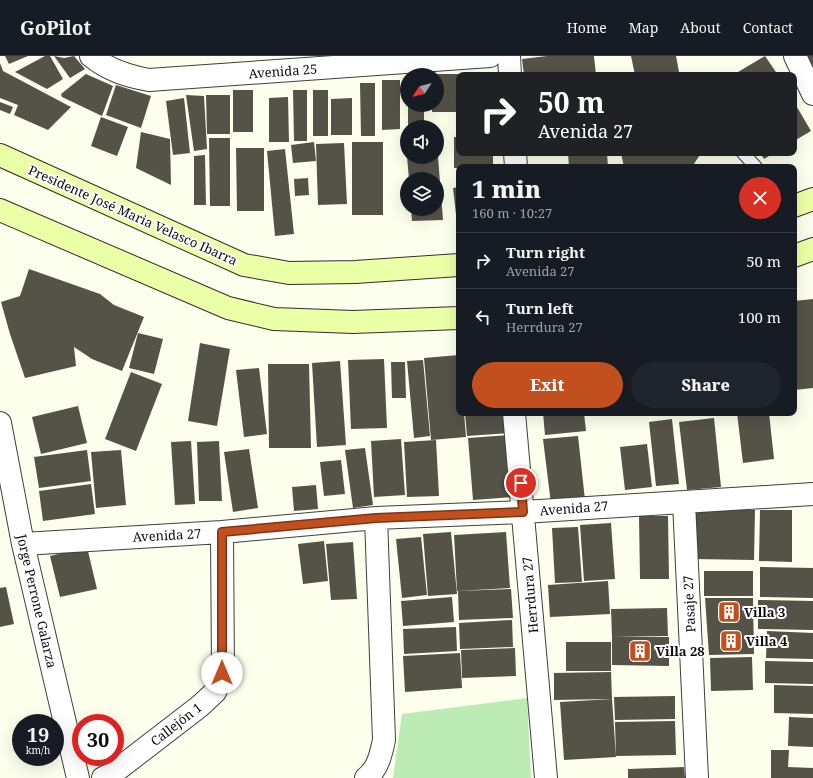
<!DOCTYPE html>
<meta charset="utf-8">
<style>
:root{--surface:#171b24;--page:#20242c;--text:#f1f3f6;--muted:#9ea1a6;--line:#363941;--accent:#c2501f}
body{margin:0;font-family:"Noto Serif",serif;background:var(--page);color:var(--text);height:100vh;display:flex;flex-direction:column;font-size:15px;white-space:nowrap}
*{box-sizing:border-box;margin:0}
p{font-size:13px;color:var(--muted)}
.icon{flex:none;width:22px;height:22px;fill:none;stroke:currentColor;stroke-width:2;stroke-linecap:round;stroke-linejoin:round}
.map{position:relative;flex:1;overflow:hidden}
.sheet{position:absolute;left:456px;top:108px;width:341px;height:252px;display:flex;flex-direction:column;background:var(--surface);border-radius:8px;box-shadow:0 4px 16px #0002}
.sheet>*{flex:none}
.top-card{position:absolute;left:456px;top:16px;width:341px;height:84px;border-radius:8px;box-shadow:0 4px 16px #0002;background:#202124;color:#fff;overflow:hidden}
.needle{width:26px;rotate:234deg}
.controls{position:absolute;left:400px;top:12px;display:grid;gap:8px}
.controls a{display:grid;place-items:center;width:44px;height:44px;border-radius:50%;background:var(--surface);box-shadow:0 4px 16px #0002;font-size:20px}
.speed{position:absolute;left:12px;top:658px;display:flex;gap:8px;font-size:20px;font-weight:700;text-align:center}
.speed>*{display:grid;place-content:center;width:52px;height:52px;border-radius:50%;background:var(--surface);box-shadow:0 4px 16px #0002;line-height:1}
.speed small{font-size:10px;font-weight:400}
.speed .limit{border:6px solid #d22;background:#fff;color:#111}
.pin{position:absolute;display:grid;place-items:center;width:34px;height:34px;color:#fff;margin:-17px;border:2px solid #fff;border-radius:50%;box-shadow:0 1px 4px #0007}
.me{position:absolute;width:44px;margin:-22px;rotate:0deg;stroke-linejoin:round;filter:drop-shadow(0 0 3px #0008)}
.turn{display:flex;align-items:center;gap:14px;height:84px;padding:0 16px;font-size:18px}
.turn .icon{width:52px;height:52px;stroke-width:2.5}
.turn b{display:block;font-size:28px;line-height:34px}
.round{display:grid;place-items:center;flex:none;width:42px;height:42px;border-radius:21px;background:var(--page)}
.summary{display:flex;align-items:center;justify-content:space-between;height:68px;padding:0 16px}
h1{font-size:24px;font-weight:800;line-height:30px}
.primary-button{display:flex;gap:8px;margin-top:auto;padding:8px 16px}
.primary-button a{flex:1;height:46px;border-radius:24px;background:var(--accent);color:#fff;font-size:16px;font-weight:800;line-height:46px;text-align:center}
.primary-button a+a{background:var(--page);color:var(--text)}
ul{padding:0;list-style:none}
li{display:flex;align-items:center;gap:12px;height:56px;padding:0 16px;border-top:1px solid var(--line)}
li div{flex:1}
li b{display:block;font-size:15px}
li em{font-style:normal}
header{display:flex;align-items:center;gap:24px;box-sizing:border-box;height:56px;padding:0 20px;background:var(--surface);border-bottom:1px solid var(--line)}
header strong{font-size:19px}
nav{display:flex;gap:22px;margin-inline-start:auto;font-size:14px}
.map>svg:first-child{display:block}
</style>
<header>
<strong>GoPilot</strong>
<nav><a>Home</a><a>Map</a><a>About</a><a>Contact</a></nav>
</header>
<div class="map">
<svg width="813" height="722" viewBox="0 0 813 722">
<rect width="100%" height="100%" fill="#fcffeb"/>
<path fill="#bdebb4" d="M527 642 531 722H393L402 658Z"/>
<path fill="#555248" d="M5 0H28L9 8Z
M45 0H50L63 23 47 33 15 16Z
M54 0 64 2 74 0 85 13 70 22Z
M547 0H594L596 19H524L522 3Z
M631 0H676L679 16 661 19H635Z
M765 0 778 19H733Z
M806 0H813V27Z
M0 7 3 15 71 51 48 74 14 59 18 49 0 42Z
M86 18 113 30 102 60 62 41 61 38Z
M437 18H459V56H432V49H437Z
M382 24H400V73L382 74Z
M360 27H375V80H361Z
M116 29 151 40 141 72 106 59Z
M233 34H253V76H233Z
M293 34H307V85H294Z
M313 34H328V80H313Z
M186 39 204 40 207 93 194 95Z
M206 39H230V78H207Z
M288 41 289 86H269V42Z
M184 42 190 97 173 99 166 45Z
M352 42V79H331V43Z
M0 46 13 51 10 58 0 54Z
M794 46 811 75 794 85Z
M408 49H424V71H408Z
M101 61 128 71 117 100 91 90Z
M141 76 170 83 171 129 136 112Z
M454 81H459V97H493V111L454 112Z
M209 82H230V150H210Z
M314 86 316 105 293 107 291 89Z
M352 86H383V159H352Z
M344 87 347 148 318 149 316 88Z
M437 88 443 164 412 165 411 153H437V123H409L407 101H437Z
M236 92H264V155H237Z
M285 93 294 178 275 180 267 95Z
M568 97H607L608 111H569Z
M621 97H701L692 111H624Z
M760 97H774L764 103Z
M205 99 206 149H194V100Z
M308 122 309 139 295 140 294 123Z
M459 131V175L458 176 453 132Z
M29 213 100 238 114 249 144 261 122 315 92 303 74 291 76 310 25 322 10 278 1 246 20 240Z
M813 243V332L794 334V245Z
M138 277 163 283 154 318 129 312Z
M200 287 230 293 217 370 188 365Z
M459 299V357H464L466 381 431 384 424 302Z
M384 303 387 372 351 373 348 304Z
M423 304 430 380 414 382 407 305Z
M340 305 346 389 317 391 312 307Z
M391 306H405L406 342H392Z
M268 308H309L311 392H269Z
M259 312 267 378 244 381 236 314Z
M131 316 162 328 136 395 105 383Z
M78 350 87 387 41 398 32 361Z
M465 357H509L510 377 467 380Z
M543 357H584L586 375 545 379Z
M737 357H769L774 403 743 407Z
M714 362 721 431 687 434 679 366Z
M672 363 679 428 656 430 649 366Z
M510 379 515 441 473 444 468 382Z
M578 380 585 444 551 448 543 383Z
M401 383 405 439 374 441 371 385Z
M436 384 439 440 407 441 404 386Z
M191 385 195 448 175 449 171 386Z
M219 385 222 445H199L197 386Z
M647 388 652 431 625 434 620 391Z
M365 392 373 449 353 452 345 394Z
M249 393 258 452 233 456 224 396Z
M87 394 91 425 39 432 34 401Z
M121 394 126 449 96 452 91 396Z
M341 404 345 438 324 440 320 406Z
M91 428 95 458 43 465 39 435Z
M316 429 318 453 294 455 292 431Z
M695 452 755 454 754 504 694 503Z
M760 454H792V506L759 505Z
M639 460H668L669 523H640Z
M611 467 615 523 584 525 580 469Z
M578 471 582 526 555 527 552 472Z
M451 476 457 538 428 540 423 478Z
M506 476 510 532 457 535 454 479Z
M421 481 427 539 402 542 396 483Z
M324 485 328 525 303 528 298 488Z
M353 486 357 543 331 544 326 488Z
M87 491 97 533 60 541 50 500Z
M760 511 813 512V542L760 541Z
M704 515H753V540H704Z
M608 525 610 558 550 561 548 529Z
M6 531 14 568 0 571V532Z
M511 533 513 562 459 564 458 535Z
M452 541 454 566 403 570 401 545Z
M705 542H753L754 598 709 599Z
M758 544 813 545V574L758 573Z
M667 552 668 580 612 581 611 553Z
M512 564 513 591 460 593 459 567Z
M456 571 457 595 404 598 403 573Z
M767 575 813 577V603L766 602Z
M612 581H669V610L612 609Z
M566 586H611V615H566Z
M515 592 516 620 462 622 461 594Z
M460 597 462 632 405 636 403 600Z
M752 601 753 634 711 635 710 602Z
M765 605 813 606V628L765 627Z
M611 616 612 643 554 644V617Z
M774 629 813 630V658L774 657Z
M675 640V663L615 664 614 641Z
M612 643 616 701 564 704 560 646Z
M789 661 813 662V691L788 690Z
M675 665 676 699 616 700 615 666Z
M771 694H789L788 711 813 712V722H771Z
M684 711 685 722H628V713Z"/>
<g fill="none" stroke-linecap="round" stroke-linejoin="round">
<g stroke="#3f3f3f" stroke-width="14">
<path id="service" d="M743 97 756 111"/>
</g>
<g stroke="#3f3f3f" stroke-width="24">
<path id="minor" d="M91 0C108 14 127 20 149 24L490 0
M509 0 510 19
M795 0 813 38
M515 97 516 111
M514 357 546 722
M0 367 23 488 78 722
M684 446 697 722
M23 488 222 476 376 462 523 456 813 438
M103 722 113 717 200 650 215 636 223 617 222 476
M366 722C378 713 381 698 384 684L376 462"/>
</g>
<g stroke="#2e2e2e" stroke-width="24">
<path id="secondary" d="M0 99 244 209 289 217 355 216 459 209
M794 150 813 143
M0 154 228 252 274 263 353 266 459 262
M794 200 813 193"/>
</g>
<use href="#service" stroke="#fff" stroke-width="12"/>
<use href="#minor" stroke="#fff" stroke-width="22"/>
<use href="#secondary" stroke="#eaffa6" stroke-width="22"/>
</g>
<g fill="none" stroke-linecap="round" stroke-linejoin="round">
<g stroke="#7e3414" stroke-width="10">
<path id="route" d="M222 617V476L376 462 523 456 521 427"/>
</g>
<use href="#route" stroke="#c2501f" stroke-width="7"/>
</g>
<defs>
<g id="building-square" transform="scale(1.15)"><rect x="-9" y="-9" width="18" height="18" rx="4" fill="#c2501f" stroke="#fff"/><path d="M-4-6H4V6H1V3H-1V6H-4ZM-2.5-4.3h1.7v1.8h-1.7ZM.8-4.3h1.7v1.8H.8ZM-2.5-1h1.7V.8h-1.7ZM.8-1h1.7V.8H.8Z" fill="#fff"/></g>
</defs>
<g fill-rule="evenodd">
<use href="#building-square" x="729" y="556"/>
<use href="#building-square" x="731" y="585"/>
<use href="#building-square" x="640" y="595"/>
</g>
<g text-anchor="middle" stroke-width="4" stroke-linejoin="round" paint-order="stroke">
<g font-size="13" fill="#0c0c0c" stroke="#fff">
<text transform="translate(283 15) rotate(-4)" y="5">Avenida 25</text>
<text transform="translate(133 159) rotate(24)" y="5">Presidente José Maria Velasco Ibarra</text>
<text transform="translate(574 452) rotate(-4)" y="5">Avenida 27</text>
<text transform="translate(167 479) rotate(-3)" y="5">Avenida 27</text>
<text transform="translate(530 539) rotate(-95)" y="5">Herrdura 27</text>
<text transform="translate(37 545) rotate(77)" y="5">Jorge Perrone Galarza</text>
<text transform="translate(689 548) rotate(-93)" y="5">Pasaje 27</text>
<text transform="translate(176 668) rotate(-38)" y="5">Callejón 1</text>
</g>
<g font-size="13" font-weight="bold" fill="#0c0c0c" stroke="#fff" text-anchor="start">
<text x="744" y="561">Villa 3</text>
<text x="746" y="590">Villa 4</text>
<text x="656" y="600">Villa 28</text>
</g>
</g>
</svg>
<div class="controls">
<a><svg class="needle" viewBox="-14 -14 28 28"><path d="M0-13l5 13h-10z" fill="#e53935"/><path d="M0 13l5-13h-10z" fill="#9ea1a6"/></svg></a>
<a><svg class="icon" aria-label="sound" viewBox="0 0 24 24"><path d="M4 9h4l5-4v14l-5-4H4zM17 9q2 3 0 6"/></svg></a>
<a><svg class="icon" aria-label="layers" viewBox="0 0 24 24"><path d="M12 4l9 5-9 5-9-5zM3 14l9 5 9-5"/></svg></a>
</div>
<div class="speed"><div>19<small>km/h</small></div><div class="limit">30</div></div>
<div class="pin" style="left:521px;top:427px;background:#d93025"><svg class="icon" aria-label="arrive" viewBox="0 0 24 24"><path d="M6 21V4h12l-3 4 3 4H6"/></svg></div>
<svg class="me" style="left:222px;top:617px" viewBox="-20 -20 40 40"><circle r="19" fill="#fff"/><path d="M0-13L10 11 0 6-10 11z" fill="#c2501f"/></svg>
<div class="top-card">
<div class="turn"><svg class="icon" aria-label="right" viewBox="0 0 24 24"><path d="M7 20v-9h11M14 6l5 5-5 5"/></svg><div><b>50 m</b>Avenida 27</div></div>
</div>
<section class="sheet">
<div class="summary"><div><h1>1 min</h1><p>160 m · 10:27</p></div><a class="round" style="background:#d93025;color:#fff"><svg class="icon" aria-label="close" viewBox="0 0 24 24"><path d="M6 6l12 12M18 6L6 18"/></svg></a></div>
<ul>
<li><svg class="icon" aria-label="right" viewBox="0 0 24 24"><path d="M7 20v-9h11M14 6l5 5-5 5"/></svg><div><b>Turn right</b><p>Avenida 27</p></div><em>50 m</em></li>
<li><svg class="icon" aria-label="left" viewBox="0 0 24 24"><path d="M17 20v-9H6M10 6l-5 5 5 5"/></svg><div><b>Turn left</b><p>Herrdura 27</p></div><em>100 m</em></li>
</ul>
<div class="primary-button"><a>Exit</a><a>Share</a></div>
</section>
</div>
